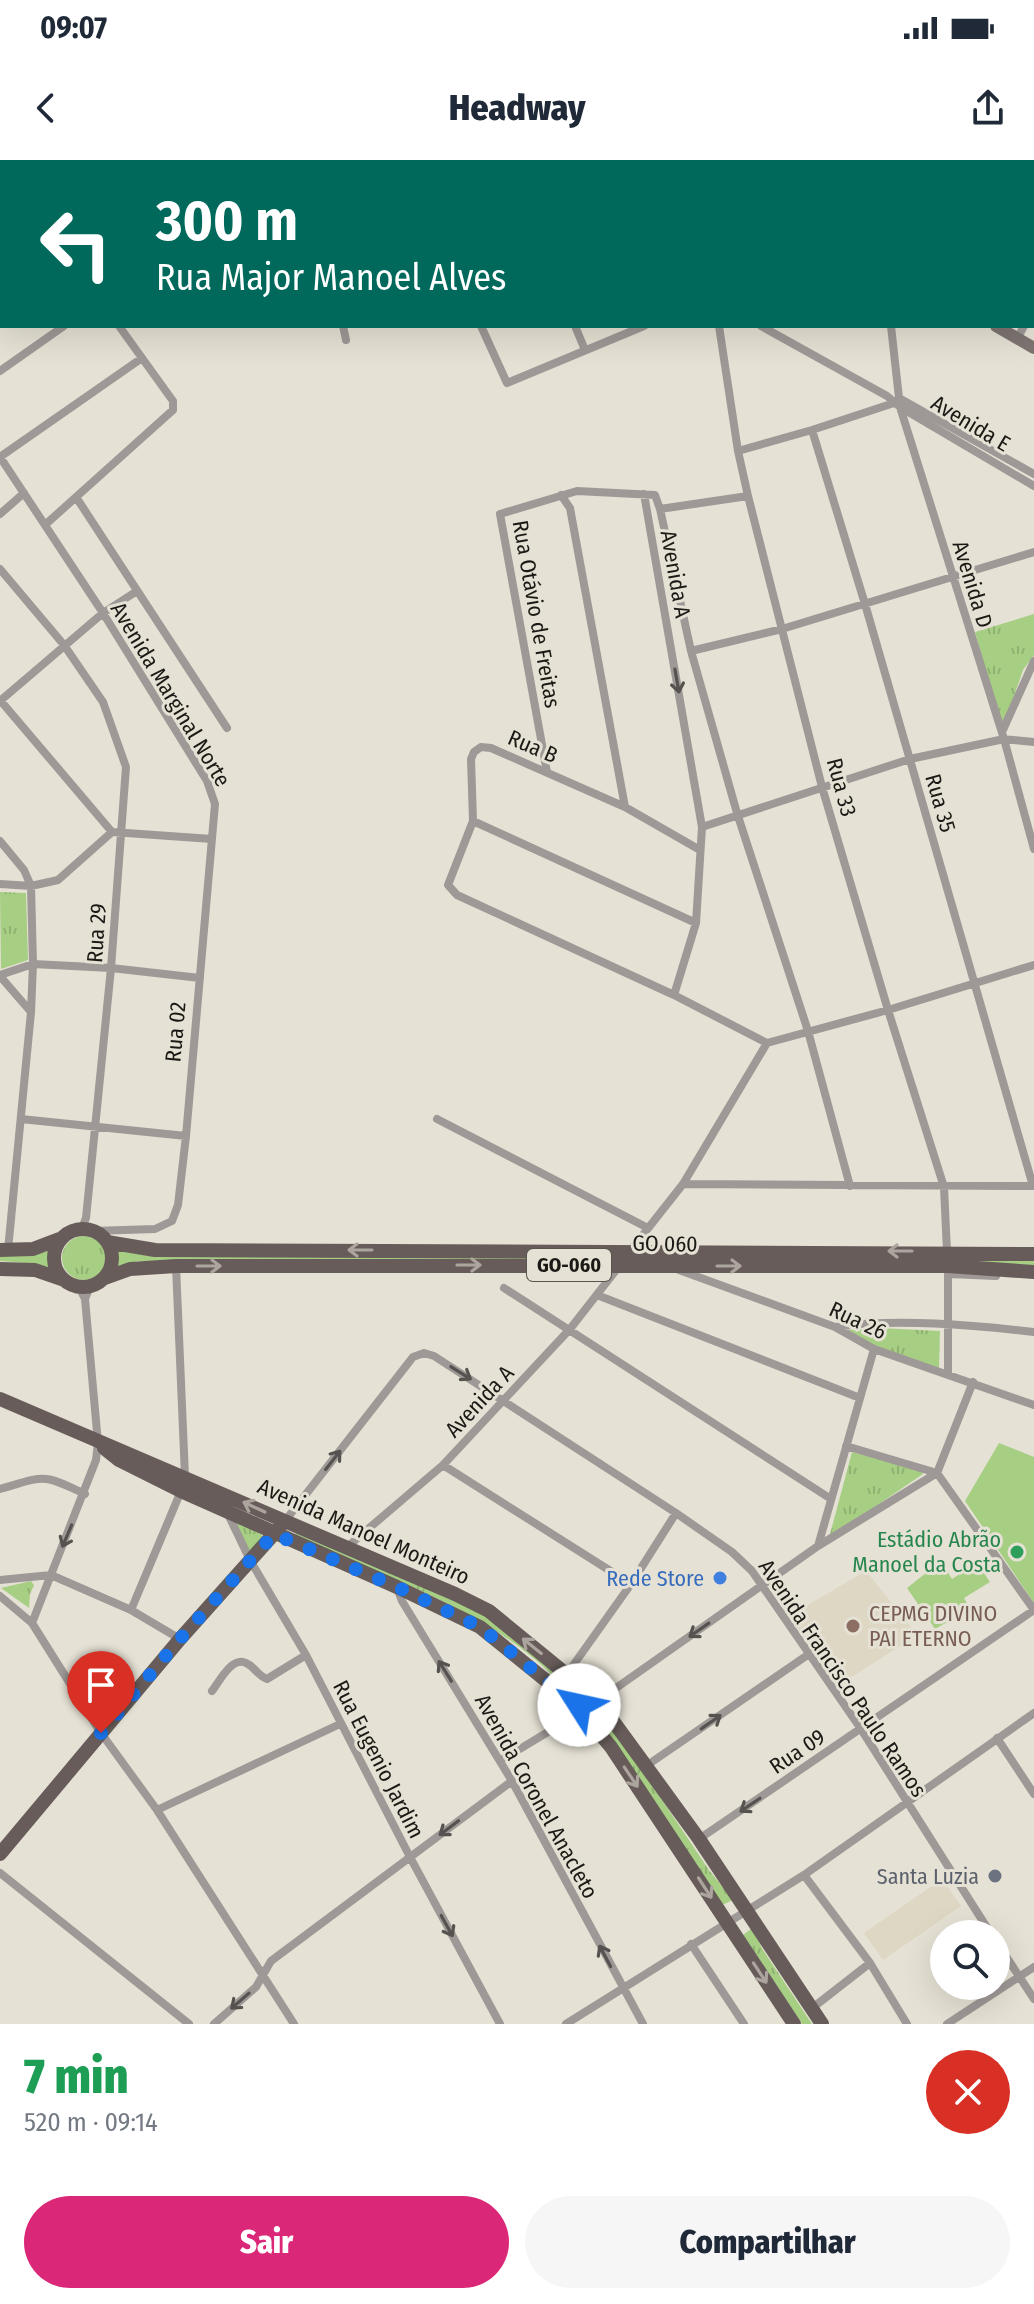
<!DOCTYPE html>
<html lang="pt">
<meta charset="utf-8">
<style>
:root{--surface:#fff;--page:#f6f6f7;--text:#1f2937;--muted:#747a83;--accent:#db2777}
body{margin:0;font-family:"Fira Sans Condensed",sans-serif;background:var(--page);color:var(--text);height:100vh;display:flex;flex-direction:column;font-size:30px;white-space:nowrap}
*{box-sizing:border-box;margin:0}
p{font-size:26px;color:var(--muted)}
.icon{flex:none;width:44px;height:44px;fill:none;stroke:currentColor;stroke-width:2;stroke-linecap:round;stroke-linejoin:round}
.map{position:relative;height:1864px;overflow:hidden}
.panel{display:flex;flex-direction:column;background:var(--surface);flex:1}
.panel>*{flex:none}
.banner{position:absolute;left:0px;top:0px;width:1034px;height:168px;box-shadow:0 8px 32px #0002;background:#00695c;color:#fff;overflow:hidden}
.tools{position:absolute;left:930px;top:1760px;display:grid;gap:16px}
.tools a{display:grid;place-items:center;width:80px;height:80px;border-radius:50%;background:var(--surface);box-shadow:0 8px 32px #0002;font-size:40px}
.pin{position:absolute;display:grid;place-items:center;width:68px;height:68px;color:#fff;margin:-82px -34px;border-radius:50% 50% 50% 0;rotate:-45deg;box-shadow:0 0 8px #0007}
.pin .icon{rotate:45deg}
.me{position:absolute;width:88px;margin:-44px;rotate:305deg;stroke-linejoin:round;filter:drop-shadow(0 0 6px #0008)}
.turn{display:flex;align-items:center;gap:28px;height:168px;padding:0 24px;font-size:36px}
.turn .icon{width:104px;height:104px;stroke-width:2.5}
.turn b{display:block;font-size:56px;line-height:68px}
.round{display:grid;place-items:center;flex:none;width:84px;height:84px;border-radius:42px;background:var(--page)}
.overview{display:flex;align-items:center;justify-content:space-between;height:136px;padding:0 24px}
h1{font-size:48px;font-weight:800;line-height:60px;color:#1e9e55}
.action{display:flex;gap:16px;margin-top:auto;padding:16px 24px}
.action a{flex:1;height:92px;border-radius:48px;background:var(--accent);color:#fff;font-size:32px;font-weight:800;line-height:92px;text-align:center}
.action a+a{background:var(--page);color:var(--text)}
.status{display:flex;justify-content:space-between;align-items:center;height:56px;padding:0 40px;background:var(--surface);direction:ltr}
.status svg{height:22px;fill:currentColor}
header{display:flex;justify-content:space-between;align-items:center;height:104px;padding:0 24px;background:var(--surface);font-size:36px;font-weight:800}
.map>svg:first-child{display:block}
</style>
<div class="status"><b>09:07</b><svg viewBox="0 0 49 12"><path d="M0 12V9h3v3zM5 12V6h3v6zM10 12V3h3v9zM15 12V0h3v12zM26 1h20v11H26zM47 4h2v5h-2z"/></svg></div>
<header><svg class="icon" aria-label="back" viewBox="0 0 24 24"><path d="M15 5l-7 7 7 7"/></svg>Headway<svg class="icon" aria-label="share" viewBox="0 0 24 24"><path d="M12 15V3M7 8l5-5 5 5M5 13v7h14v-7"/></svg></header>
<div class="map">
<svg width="1034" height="1864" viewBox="0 0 1034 1864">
<defs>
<pattern id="park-tufts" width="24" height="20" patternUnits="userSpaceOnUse" patternTransform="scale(2)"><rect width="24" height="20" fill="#a7cf84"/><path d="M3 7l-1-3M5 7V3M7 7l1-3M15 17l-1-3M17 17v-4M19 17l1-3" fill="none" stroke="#8fb171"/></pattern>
</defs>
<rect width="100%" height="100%" fill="#e5e1d4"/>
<path fill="#ddd7c3" d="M866 1411 917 1475 838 1526 789 1456Z
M942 1719 961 1746 883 1800 864 1773Z"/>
<path fill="#a7cf84" d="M999 1283 1034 1297V1443L965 1341Z
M941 1401 952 1419 977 1403 990 1422 964 1438 970 1449 935 1469 907 1428Z"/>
<path fill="url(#park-tufts)" d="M1034 454V495L1023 510 1006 559 1000 561 975 472Z
M0 732 26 733 28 800 1 809Z
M62 1098a22 22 0 1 1 44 0a22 22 0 1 1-44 0Z
M55 1089 53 1103 57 1114 36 1104 0 1101V1096L34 1095Z
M114 1090 145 1095 1034 1099V1105L138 1101 116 1107 117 1099Z
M880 1168 940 1171 939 1208 871 1185 845 1170Z
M852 1292 921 1310 923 1314 829 1378Z
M231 1357 262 1375V1380L250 1395Z
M296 1373 486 1454 584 1530 572 1538C514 1459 382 1415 293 1376Z
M31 1421 34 1425 30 1434 29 1448 1 1428Z
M606 1556 709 1710 733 1740 718 1747 596 1563Z
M752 1768 763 1790 812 1864H802L749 1784 743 1775Z"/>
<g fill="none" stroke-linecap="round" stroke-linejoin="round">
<path stroke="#9e9896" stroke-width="8" d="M59 0 60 2
M304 0V2
M409 0V2
M504 0 505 2
M604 0V2
M972 0 976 2
M10 2 11 0
M919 2 920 0
M1017 2 1018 0
M0 12 2 10
M1032 30 1034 31
M1032 154 1034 150
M343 166 346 180
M481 166 507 223 644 166
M575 166 585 190
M719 166 738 291 748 336 822 627 888 850 944 1027 947 1092
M761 166 887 236 900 247 1034 326
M891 166 900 247 1004 579 1034 689
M1017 179 1024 166
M0 211 64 166
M899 238 1034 314
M812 270 865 444 1033 1026
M738 291 812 270 894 243
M0 297 103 453 207 621 215 644 186 976 178 1045 172 1061 155 1069 92 1071
M0 297 142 198
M644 334 702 667 696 763 674 835
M561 335 570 348 625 647
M76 337 227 568
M660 349 748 336
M0 354 24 333
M46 364 173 250V241L119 166
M0 409 64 485 103 542 126 607 111 808 86 1058 81 1070
M691 491 782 469 1034 392
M0 540 112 672 212 679
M0 541 103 453 137 431
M1002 572 1034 501
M547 612 500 354 577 331 655 335 660 349 691 491 737 653 808 871 850 1026
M473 661 696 763
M702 667 910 599 1004 579 1034 582
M0 681 24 710 31 726 33 804 31 852 8 1090
M700 690 625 647 491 588 481 587 474 592 471 599 473 661 448 725 457 735 674 835 767 883 888 850 1034 805
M0 724 31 726 58 720 112 672
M0 815 33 804 111 808 200 818
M0 816 31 852
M21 959 186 976
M437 959 648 1068
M683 1024 1034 1026
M631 1090 683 1024 767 883
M176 1106 185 1316
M679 1110 835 1167 874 1189 1034 1245
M949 1114 996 1116
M79 1127 85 1139
M504 1128 831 1339
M597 1135 860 1238
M836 1167C896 1158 973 1165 1034 1172
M948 1215V1106
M846 1286 937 1313
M443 1305 631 1424
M937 1313 1034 1450
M0 1329C45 1316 42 1313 85 1334
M227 1352 250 1400 306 1495 410 1697 500 1864
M285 1361 413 1197 424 1193 434 1196 676 1353 732 1392 752 1411 861 1569 991 1774
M818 1386 874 1189
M347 1387 443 1305 570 1169 620 1105
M0 1420 51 1415 131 1450 180 1479
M397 1428 402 1441 512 1621 643 1864
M0 1436 32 1463 101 1573 157 1650 294 1864
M131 1450 181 1331
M32 1463 96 1300 98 1283 85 1139 90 1126
M567 1514 631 1424 676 1353
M212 1531C219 1522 232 1496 246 1503 255 1507 258 1516 267 1519L306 1495
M599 1540 818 1386 937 1313 973 1222
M997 1578 1034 1634
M500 1601 581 1552
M646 1606 809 1494
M157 1650 340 1564
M699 1679 1034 1450
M0 1713 189 1864
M804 1715 870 1803 907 1864
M996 1781 1034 1839
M691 1784 744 1864
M811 1849 870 1803
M214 1864 256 1827 271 1801 512 1621
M566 1864 804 1715 1034 1553
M947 1864 1034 1807"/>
<path stroke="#7e7572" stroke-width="12" d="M705 0 706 2
M326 2 331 0
M0 116 2 114
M996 166 1034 188"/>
<path stroke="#675c59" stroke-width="14" d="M54 1098a29 29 0 1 1 58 0a29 29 0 1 1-58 0Z
M107 1082 155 1090 1034 1094
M0 1090 33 1089 62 1078
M0 1109 35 1110 64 1120
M105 1118 130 1109 176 1106H948L1034 1112
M0 1239 455 1434 489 1451 593 1536
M104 1288 119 1300 181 1331 397 1427 480 1467 580 1548
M600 1543 699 1679 822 1864
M584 1555 611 1587 794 1864
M0 1694 180 1479 280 1367"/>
</g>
<defs><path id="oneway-shaft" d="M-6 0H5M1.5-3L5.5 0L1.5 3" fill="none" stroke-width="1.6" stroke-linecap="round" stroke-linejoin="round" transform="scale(2)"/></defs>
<g stroke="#56524f">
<use href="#oneway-shaft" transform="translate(677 521) rotate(80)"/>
<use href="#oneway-shaft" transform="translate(461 1213) rotate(32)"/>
<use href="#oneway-shaft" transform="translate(333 1300) rotate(-52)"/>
<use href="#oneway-shaft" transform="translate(67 1376) rotate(113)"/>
<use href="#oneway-shaft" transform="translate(699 1470) rotate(145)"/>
<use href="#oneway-shaft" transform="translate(445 1511) rotate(-122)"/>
<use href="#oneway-shaft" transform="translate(711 1562) rotate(-35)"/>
<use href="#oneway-shaft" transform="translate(750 1645) rotate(146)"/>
<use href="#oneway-shaft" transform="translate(449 1668) rotate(143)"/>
<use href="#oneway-shaft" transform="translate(447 1766) rotate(61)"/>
<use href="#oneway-shaft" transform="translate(605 1796) rotate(-118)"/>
<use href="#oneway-shaft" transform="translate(240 1841) rotate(139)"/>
</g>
<g stroke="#aca59d">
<use href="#oneway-shaft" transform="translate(360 1090) rotate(-180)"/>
<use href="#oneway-shaft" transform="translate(900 1091) rotate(-180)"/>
<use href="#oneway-shaft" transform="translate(469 1105)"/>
<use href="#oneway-shaft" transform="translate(209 1106)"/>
<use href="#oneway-shaft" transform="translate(729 1106)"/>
<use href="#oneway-shaft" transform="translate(254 1347) rotate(-155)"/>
<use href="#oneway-shaft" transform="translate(532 1486) rotate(-141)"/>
<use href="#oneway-shaft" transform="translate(631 1617) rotate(56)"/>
<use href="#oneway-shaft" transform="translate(705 1728) rotate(57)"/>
<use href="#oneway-shaft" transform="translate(760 1813) rotate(57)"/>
</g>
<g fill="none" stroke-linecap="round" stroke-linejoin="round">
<path stroke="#1a73e8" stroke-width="14" stroke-dasharray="0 25.2" d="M101 1573 180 1479 274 1374 397 1427 480 1467 580 1548 579 1545"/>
</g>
<circle fill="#2e9e5b" stroke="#e5e1d4" stroke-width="3" cx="1017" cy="1392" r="8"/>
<circle fill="#3f7fe0" stroke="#e5e1d4" stroke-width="3" cx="720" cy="1418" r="8"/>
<circle fill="#8d6e63" stroke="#e5e1d4" stroke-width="3" cx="853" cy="1466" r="8"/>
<circle fill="#6b7280" stroke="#e5e1d4" stroke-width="3" cx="995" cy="1716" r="8"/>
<g text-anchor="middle" stroke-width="6" stroke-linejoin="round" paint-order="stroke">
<rect fill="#e5e1d4" stroke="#58554e" stroke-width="2" x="527" y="1089" width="84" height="32" rx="6"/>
<g font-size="20" font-weight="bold" fill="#1b1915">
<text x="569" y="1112">GO-060</text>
</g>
<g font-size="22" fill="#1b1915" stroke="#e5e1d4">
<text transform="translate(971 263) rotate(31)" y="8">Avenida E</text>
<text transform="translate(676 414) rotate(80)" y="8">Avenida A</text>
<text transform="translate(973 424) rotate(73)" y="8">Avenida D</text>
<text transform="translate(537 454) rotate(80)" y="8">Rua Otávio de Freitas</text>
<text transform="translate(171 534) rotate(59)" y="8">Avenida Marginal Norte</text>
<text transform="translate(533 586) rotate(23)" y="8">Rua B</text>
<text transform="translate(842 627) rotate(75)" y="8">Rua 33</text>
<text transform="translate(941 643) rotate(74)" y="8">Rua 35</text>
<text transform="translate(96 773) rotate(-86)" y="8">Rua 29</text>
<text transform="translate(175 872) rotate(-85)" y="8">Rua 02</text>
<text transform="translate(665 1083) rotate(1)" y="8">GO 060</text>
<text transform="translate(858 1160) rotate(25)" y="8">Rua 26</text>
<text transform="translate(479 1241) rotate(-47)" y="8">Avenida A</text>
<text transform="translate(364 1371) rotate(24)" y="8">Avenida Manoel Monteiro</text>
<text transform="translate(843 1518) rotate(56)" y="8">Avenida Francisco Paulo Ramos</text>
<text transform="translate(797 1591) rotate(-34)" y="8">Rua 09</text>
<text transform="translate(379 1599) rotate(63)" y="8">Rua Eugenio Jardim</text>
<text transform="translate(537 1636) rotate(61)" y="8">Avenida Coronel Anacleto</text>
</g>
<g font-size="22" fill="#27864d" stroke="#e5e1d4" text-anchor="end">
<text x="1001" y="1387">Estádio Abrão<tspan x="1001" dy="25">Manoel da Costa</tspan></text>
</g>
<g font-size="22" fill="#366cbe" stroke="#e5e1d4" text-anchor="end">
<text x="704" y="1426">Rede Store</text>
</g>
<g font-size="22" fill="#785e54" stroke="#e5e1d4" text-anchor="start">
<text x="869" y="1461">CEPMG DIVINO<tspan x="869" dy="25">PAI ETERNO</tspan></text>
</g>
<g font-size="22" fill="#5b616d" stroke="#e5e1d4" text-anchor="end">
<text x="979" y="1724">Santa Luzia</text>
</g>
</g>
</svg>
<div class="tools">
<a><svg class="icon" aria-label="search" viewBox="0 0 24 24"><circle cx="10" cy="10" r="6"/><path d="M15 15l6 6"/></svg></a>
</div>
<div class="pin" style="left:101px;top:1573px;background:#d93025"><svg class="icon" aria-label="arrive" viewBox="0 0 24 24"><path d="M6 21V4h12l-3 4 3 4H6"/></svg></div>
<svg class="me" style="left:579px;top:1545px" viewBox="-20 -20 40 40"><circle r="19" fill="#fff"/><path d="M0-13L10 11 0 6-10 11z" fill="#1a73e8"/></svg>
<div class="banner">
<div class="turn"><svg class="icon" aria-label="left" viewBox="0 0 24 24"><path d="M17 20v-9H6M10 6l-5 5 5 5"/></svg><div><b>300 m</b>Rua Major Manoel Alves</div></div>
</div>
</div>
<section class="panel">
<div class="overview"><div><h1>7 min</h1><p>520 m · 09:14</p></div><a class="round" style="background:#d93025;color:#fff"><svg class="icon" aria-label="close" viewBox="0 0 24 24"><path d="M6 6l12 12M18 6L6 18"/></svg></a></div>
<div class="action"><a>Sair</a><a>Compartilhar</a></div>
</section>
